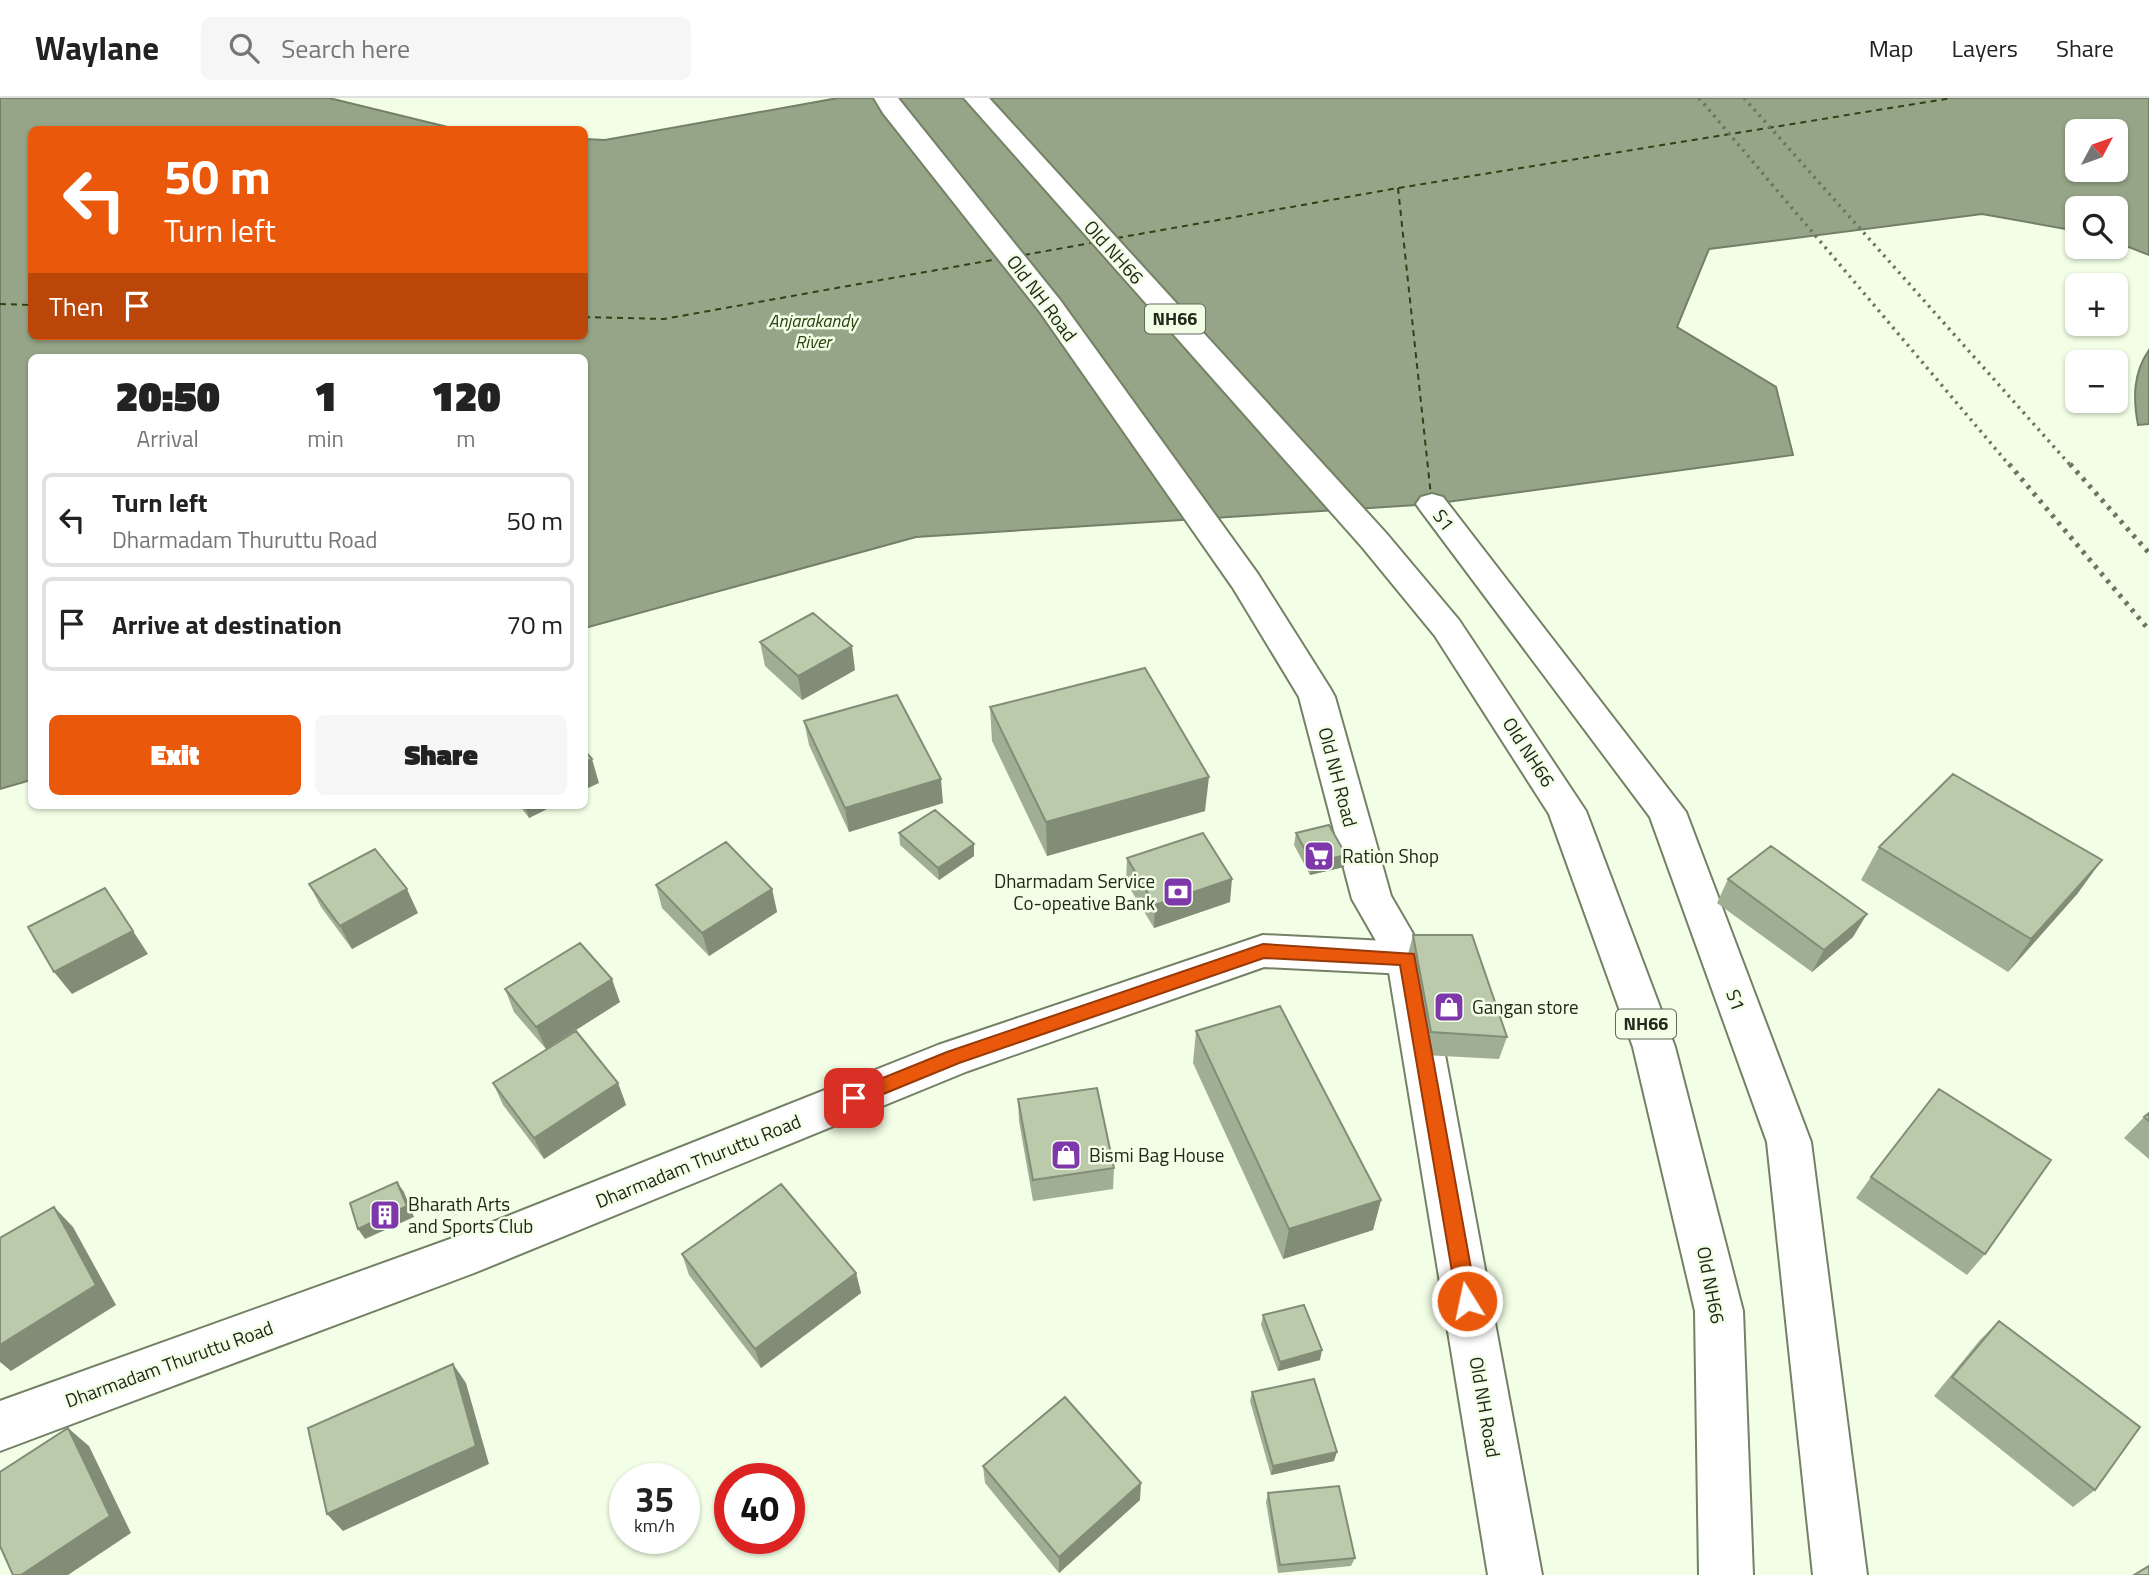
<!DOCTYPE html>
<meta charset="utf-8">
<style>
:root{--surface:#fff;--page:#f6f6f6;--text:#222;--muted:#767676;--line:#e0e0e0;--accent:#ea580c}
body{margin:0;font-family:"Titillium Web",sans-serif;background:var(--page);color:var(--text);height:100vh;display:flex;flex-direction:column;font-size:26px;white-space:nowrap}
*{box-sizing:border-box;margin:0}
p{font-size:23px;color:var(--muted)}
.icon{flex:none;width:38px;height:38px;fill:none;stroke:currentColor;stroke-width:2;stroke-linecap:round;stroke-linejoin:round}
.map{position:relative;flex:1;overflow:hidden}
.panel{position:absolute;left:28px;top:256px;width:560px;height:455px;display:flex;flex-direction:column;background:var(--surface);border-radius:10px;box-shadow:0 2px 5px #0004}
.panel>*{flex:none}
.top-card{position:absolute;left:28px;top:28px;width:560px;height:214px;border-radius:10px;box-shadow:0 2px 5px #0004;background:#ea580c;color:#fff;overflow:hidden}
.needle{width:46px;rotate:49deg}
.controls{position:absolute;left:2065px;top:21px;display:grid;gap:14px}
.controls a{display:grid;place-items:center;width:63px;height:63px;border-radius:10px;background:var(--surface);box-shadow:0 2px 5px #0004;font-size:35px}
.speed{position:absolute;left:609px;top:1365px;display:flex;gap:14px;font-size:35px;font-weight:700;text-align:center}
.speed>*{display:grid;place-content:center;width:91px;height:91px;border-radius:50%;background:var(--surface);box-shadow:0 2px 5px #0004;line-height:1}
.speed small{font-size:18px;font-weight:400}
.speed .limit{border:10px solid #d22;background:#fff;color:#111}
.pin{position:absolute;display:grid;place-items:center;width:60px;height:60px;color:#fff;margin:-30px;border-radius:14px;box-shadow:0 4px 10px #0006}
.me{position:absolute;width:77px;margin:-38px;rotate:350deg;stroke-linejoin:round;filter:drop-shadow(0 0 5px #0008)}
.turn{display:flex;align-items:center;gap:24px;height:147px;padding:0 21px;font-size:32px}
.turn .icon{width:91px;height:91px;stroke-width:2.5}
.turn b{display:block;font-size:49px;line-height:60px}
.then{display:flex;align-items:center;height:66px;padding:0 21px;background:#0003;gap:14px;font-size:26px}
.eta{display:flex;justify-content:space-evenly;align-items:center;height:119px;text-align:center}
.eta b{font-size:42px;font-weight:800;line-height:49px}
.action{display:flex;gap:14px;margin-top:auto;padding:14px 21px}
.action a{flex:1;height:80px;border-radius:10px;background:var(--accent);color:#fff;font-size:28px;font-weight:800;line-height:80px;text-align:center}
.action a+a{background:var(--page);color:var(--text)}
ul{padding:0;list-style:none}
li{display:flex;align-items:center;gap:21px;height:94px;margin:0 14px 10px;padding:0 7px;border:4px solid var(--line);border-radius:10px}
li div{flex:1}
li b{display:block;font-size:26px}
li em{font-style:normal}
header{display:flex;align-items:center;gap:42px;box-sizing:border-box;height:98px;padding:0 35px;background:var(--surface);border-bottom:2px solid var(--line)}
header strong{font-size:33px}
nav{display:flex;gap:38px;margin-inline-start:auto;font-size:24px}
.search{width:490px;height:63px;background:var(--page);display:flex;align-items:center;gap:18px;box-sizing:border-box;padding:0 24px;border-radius:10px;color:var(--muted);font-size:26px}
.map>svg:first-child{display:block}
</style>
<header>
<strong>Waylane</strong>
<div class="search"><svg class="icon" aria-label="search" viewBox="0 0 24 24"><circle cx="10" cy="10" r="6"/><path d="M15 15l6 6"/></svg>Search here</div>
<nav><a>Map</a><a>Layers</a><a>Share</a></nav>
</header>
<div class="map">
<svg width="2149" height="1477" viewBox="0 0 2149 1477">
<rect width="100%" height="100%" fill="#f2ffe6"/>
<path fill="#96a587" stroke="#738067" stroke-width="2" fill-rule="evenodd" d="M0 0H329L456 31 32 32V238H584L585 41 605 42 838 0H2149V157L2116 144V110H2077V133L1982 116 1709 151 1677 229 1776 289 1793 357 1432 406 916 439 585 530 584 259H32L31 682 0 691ZM2077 33H2116V72H2077Z
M2149 252V326L2138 327C2133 300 2133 275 2149 252Z"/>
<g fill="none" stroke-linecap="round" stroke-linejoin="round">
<path stroke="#2e4213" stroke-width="2" stroke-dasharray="6 5" stroke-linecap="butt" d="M1398 90 1431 398
M1117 140 1398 90 1952 0
M1024 157 1091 145
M0 206 32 207
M584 219 664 221 998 161"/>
<g stroke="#738165" stroke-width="4">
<path id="minor" d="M874 0H898L1060 202 1258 476 1330 590 1335 599 1391 798 1427 860 1542 1477H1488L1387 862 1352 801 1299 599 1233 490 1040 214 883 15Z
M1432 396 1443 399 1686 714 1811 1044 1867 1477H1813L1767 1044 1650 719 1421 413 1416 406 1421 399Z"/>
</g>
<g stroke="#738165" stroke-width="4">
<path id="major" d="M964 0H989L1386 435 1459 522 1586 713 1675 949 1743 1213 1753 1477H1699L1695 1213 1633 949 1549 716 1435 538 1362 449Z
M1263 837 1407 844 1421 848 1427 860 1421 872 1407 876 1264 869 968 973 474 1175 0 1353V1303L450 1141 938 947Z"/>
</g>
<use href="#minor" fill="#fff" fill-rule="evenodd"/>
<use href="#major" fill="#fff" fill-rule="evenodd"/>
<path stroke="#6c7564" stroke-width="3.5" stroke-dasharray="2.5 5" stroke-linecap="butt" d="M1699 0 2010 368
M1744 0 2071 368"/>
<path stroke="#6c7564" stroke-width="5" stroke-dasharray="3.5 6" stroke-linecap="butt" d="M2009 366 2149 532
M2070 366 2149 455"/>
</g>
<path fill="#a0ae93" d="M760 544 855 572 802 602 765 568Z
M990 609 1205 713 1047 758 992 643Z
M804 623 943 705 849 734 809 647Z
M519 707H555L529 720Z
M899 735 974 758 939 782 900 747Z
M1296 735 1346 757 1344 769 1310 777 1294 747Z
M1879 749 2078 795 2008 874 1861 782Z
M1127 760 1230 804 1154 830 1126 784Z
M1728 781 1853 839 1812 874 1717 805Z
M309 786 418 815 352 851 321 809Z
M656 787 772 791 777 814 709 858 662 810Z
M1413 837 1507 939 1499 961 1424 957 1407 860Z
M505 891 620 904 546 951 514 914Z
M1196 933 1381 1102 1373 1132 1283 1161 1193 965Z
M493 985H618L626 1007 544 1061 503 1007Z
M1018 1001 1114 1070 1113 1091 1033 1103 1019 1023Z
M2149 1015V1061L2124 1040 2144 1019Z
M1871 1079 1985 1156 1967 1177 1856 1100Z
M682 1156 856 1175 861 1195 761 1270 689 1177Z
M1263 1217 1320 1262 1278 1273 1261 1227Z
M1999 1223 2095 1392 2073 1409 1934 1298 1980 1242Z
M1252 1294 1334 1363 1271 1377 1250 1303Z
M983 1368 1140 1402 1059 1475 985 1385Z
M1268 1395 1355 1460 1351 1468 1278 1475 1266 1404Z"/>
<path fill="#828d78" d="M852 548 855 572 802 602 798 578Z
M592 661 599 685 584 692V665Z
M1209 679 1205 713 1047 758 1046 724Z
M941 681 943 705 849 734 845 710Z
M525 707H555L529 720Z
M974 746V758L939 782 938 770Z
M1346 757 1344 769 1310 777 1312 765Z
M2102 762 2078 795 2008 874 2031 841Z
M1232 781 1230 804 1154 830 1155 807Z
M105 790 148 856 72 896 54 874Z
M407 791 418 815 352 851 340 828Z
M772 791 777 814 709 858 702 835Z
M1867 816 1853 839 1812 874 1824 852Z
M612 881 620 904 546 951 536 929Z
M618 985 626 1007 544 1061 534 1040Z
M397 1084 404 1094 414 1119 365 1141 358 1131Z
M1381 1102 1373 1132 1283 1161 1289 1131Z
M54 1109 73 1129 116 1207 11 1273 0 1264V1247Z
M856 1175 861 1195 761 1270 755 1251Z
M1322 1252 1320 1262 1278 1273 1280 1264Z
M453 1266 466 1285 489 1366 343 1433 327 1416Z
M68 1330 89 1348 131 1435 68 1477H21Z
M1337 1354 1334 1363 1271 1377 1273 1368Z
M1141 1385 1140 1402 1059 1475V1459Z"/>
<path fill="#bacaab" stroke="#828d78" stroke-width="2" d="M813 515 852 548 798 578 760 544Z
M1145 570 1209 679 1046 724 990 609Z
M897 597 941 681 845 710 804 623Z
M584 652 592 661 584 665Z
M1953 676 2102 762 2031 841 1879 749Z
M935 712 974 746 938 770 899 735Z
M1329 727 1346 757 1312 765 1296 735Z
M1203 735 1232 781 1155 807 1127 760Z
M726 744 772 791 702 835 656 787Z
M1771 748 1867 816 1824 852 1728 781Z
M375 751 407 791 340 828 309 786Z
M105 790 133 833 54 874 28 829Z
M1413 837H1472L1507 939 1431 934Z
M580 845 612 881 536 929 505 891Z
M1280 908 1381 1102 1289 1131 1196 933Z
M576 933 618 985 534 1040 493 985Z
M1097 990 1114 1070 1033 1082 1018 1001Z
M1939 991 2051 1062 1985 1156 1871 1079Z
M2149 1015V1023L2144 1019Z
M397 1084 407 1108 358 1131 350 1105Z
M781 1086 856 1175 755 1251 682 1156Z
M54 1109 96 1187 0 1247V1140Z
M1304 1207 1322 1252 1280 1264 1263 1217Z
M1999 1223 2140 1329 2095 1392 1952 1279Z
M453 1266 476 1348 327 1416 308 1330Z
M1314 1281 1337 1354 1273 1368 1252 1294Z
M1065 1299 1141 1385 1059 1459 983 1368Z
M68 1330 110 1418 21 1477H13L0 1448V1374Z
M1339 1388 1355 1460 1280 1467 1268 1395Z
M2149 1468V1477H2134Z"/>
<path fill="#ea580c" stroke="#983908" stroke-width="2" d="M1263 846 1414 856 1477 1203 1474 1210 1467 1212 1460 1210 1457 1203 1400 867 1264 860 959 965 854 1008 845 1000 848 994 947 954Z"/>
<defs>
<g id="supermarket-square" transform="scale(1.575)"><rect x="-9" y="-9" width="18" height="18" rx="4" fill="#7e38ab" stroke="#f2ffe6"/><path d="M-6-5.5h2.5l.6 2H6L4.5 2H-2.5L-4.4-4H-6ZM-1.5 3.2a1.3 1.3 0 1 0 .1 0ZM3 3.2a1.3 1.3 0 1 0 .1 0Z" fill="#fff"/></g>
<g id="bank-square" transform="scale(1.575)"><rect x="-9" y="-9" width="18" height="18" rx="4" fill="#7e38ab" stroke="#f2ffe6"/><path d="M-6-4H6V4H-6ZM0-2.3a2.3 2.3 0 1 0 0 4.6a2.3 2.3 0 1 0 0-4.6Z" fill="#fff"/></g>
<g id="shop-square" transform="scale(1.575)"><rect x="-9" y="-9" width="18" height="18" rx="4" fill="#7e38ab" stroke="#f2ffe6"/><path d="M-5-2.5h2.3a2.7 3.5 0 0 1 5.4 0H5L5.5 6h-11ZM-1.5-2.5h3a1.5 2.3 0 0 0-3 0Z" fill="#fff"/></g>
<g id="building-square" transform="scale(1.575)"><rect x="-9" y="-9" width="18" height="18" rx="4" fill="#7e38ab" stroke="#f2ffe6"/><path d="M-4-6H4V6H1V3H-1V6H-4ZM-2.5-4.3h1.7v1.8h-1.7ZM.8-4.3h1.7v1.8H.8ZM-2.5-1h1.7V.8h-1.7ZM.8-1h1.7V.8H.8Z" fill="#fff"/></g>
</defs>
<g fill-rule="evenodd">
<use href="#supermarket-square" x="1319" y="758"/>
<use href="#bank-square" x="1178" y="794"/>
<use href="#shop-square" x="1449" y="909"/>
<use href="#shop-square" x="1066" y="1057"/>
<use href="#building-square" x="385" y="1117"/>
</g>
<g text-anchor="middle" stroke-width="5" stroke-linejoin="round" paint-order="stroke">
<g fill="#f2ffe6" stroke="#606859" stroke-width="2">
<rect x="1145" y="206.5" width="60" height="29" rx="5"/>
<rect x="1616" y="911.5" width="60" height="29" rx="5"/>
</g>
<g font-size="18" font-weight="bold" fill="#22281c">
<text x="1175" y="227">NH66</text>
<text x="1646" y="932">NH66</text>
</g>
<g font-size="18" font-style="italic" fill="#2e4213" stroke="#f2ffe6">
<text x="813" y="229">Anjarakandy<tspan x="813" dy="21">River</tspan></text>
</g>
<g font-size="19" fill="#22281c" stroke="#f2ffe6">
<text transform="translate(1114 154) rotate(48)" y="7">Old NH66</text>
<text transform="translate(1042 200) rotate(53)" y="7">Old NH Road</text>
<text transform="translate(1444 422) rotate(53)" y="7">S1</text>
<text transform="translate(1529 654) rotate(57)" y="7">Old NH66</text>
<text transform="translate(1338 679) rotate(75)" y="7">Old NH Road</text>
<text transform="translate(1736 902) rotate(70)" y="7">S1</text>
<text transform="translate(698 1063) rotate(-22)" y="7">Dharmadam Thuruttu Road</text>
<text transform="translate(1711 1187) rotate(79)" y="7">Old NH66</text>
<text transform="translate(169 1266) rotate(-20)" y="7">Dharmadam Thuruttu Road</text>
<text transform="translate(1485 1309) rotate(80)" y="7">Old NH Road</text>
</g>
<g font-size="19" fill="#22281c" stroke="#f2ffe6" text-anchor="start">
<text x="1342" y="765">Ration Shop</text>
<text x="1155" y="790" text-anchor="end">Dharmadam Service<tspan x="1155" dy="22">Co-opeative Bank</tspan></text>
<text x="1472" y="916">Gangan store</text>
<text x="1089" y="1064">Bismi Bag House</text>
<text x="408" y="1113">Bharath Arts<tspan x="408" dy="22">and Sports Club</tspan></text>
</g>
</g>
</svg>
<div class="controls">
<a><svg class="needle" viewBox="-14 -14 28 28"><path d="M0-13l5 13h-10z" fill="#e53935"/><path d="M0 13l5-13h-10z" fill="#767676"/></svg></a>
<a><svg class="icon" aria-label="search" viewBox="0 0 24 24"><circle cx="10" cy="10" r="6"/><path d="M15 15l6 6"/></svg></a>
<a>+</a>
<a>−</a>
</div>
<div class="speed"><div>35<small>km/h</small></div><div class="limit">40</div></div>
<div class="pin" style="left:854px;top:1000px;background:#d93025"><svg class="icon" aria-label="arrive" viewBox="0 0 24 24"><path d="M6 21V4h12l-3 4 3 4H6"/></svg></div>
<svg class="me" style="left:1467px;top:1203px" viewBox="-20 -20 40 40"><circle r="17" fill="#ea580c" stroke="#fff" stroke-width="3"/><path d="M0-11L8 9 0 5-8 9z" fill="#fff"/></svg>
<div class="top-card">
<div class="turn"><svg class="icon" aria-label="left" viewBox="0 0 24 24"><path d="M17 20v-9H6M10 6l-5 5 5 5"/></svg><div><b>50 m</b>Turn left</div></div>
<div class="then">Then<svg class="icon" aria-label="arrive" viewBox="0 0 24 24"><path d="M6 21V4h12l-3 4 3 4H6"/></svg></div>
</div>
<section class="panel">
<div class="eta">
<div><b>20:50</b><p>Arrival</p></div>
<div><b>1</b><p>min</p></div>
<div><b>120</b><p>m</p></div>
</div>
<ul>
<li><svg class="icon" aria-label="left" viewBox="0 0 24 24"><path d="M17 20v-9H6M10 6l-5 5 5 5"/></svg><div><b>Turn left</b><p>Dharmadam Thuruttu Road</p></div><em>50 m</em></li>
<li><svg class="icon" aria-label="arrive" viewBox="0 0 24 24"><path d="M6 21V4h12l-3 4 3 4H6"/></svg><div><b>Arrive at destination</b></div><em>70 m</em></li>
</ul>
<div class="action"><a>Exit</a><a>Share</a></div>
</section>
</div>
